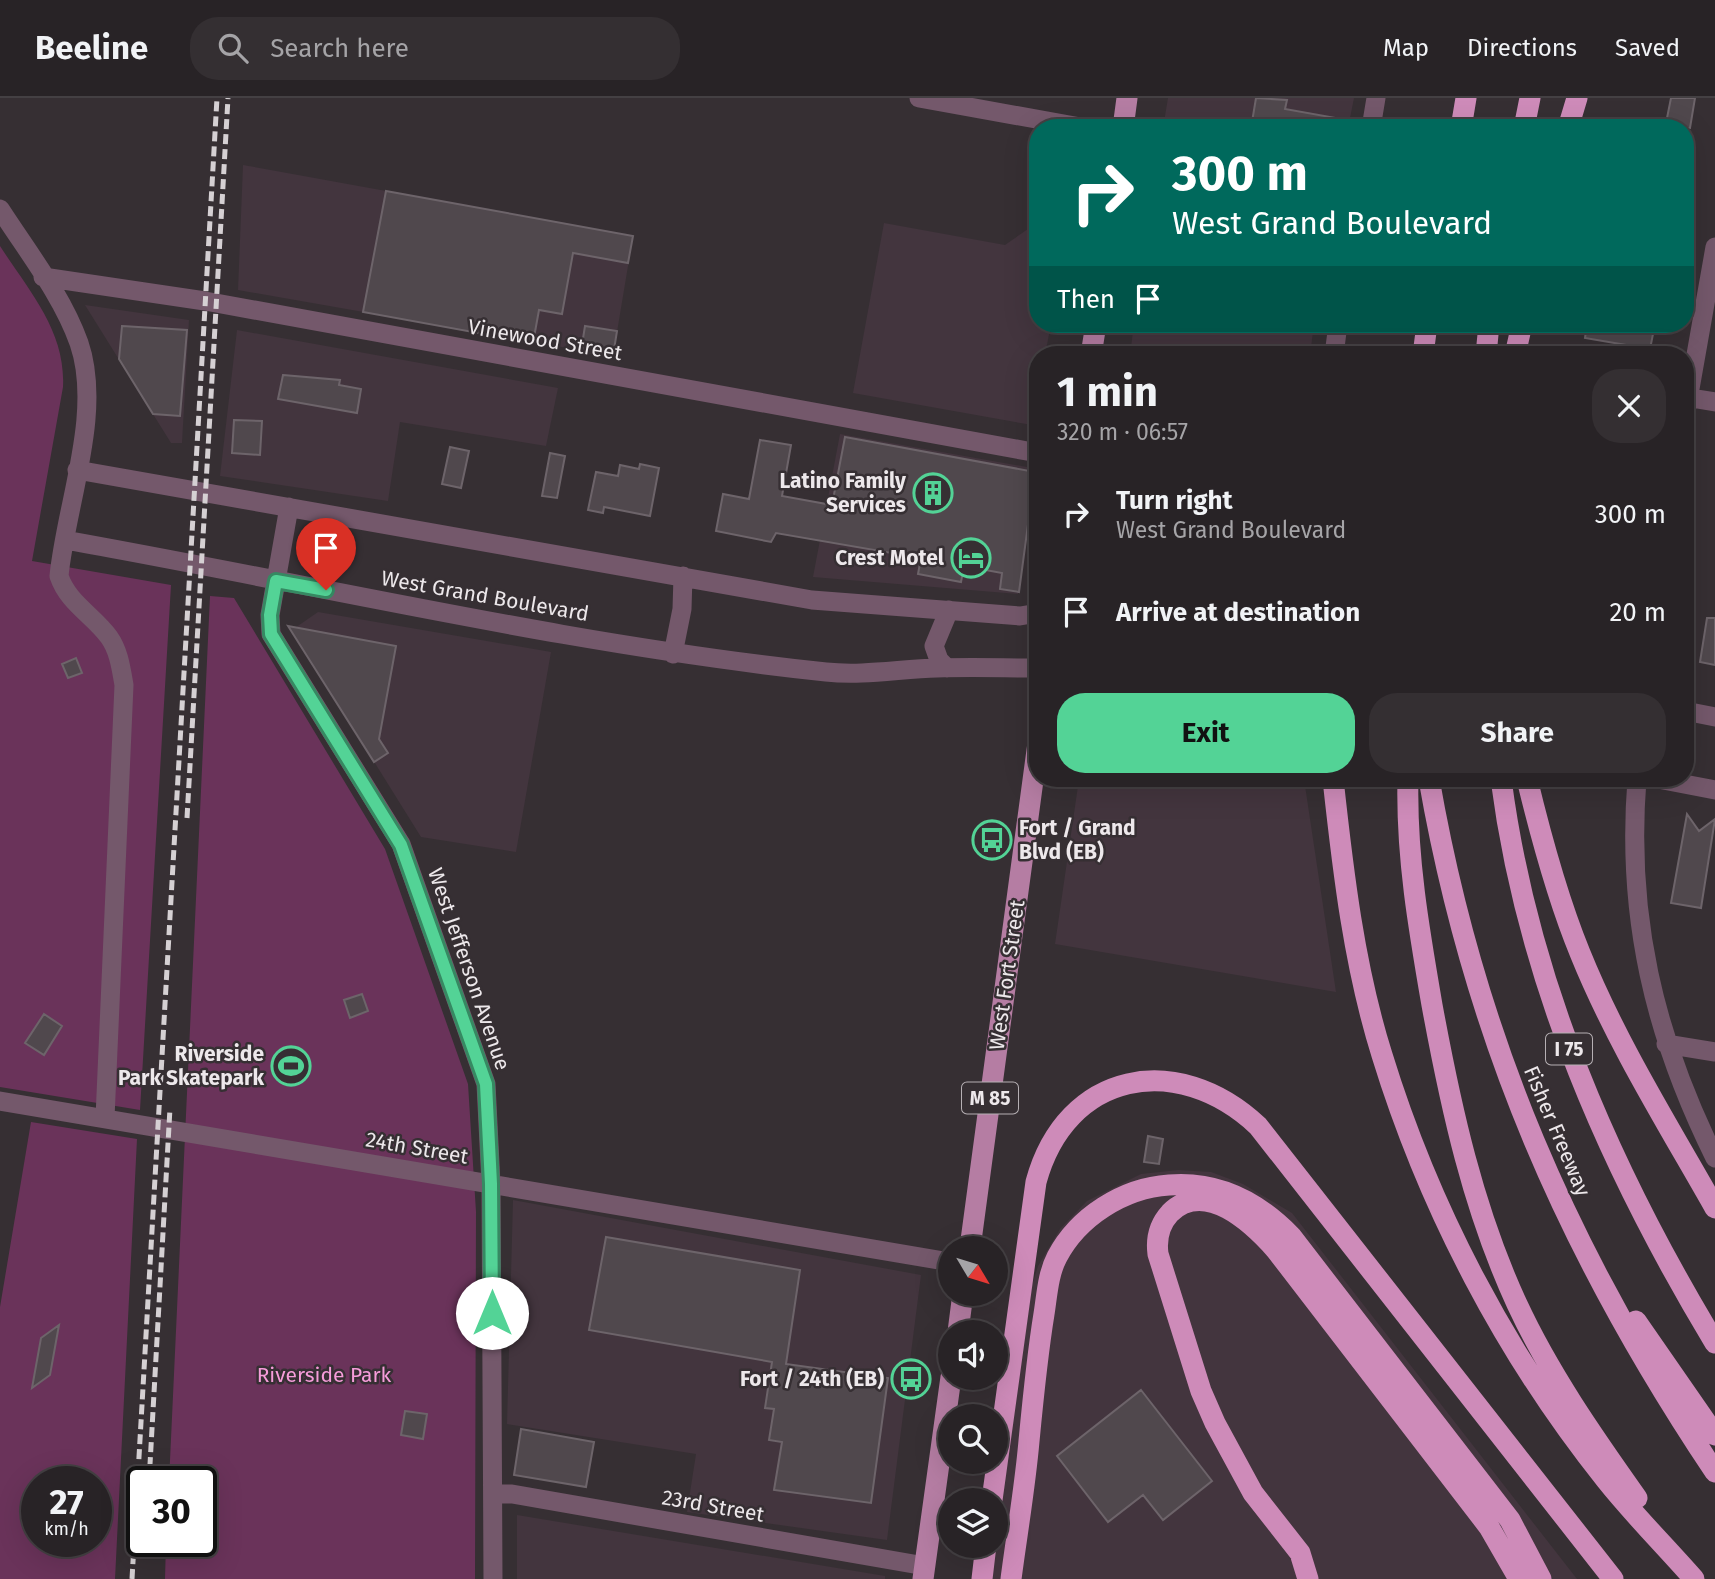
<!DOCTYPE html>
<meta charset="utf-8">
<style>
:root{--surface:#282326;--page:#342f32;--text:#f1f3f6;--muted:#a5a4a7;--line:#444043;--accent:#53d396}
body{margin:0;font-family:"Fira Sans",sans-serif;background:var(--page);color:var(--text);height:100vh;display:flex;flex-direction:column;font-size:26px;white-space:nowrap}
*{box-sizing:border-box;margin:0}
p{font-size:23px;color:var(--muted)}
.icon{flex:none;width:38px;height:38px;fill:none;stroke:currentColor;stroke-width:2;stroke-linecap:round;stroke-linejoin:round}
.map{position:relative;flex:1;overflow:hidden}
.sheet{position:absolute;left:1029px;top:248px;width:665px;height:441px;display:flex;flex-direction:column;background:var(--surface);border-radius:28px;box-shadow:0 7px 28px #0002,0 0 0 2px var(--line)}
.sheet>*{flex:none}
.hud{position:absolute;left:1029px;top:21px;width:665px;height:214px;border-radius:28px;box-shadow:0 7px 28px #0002,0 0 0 2px var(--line);background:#00695c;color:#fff;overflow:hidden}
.needle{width:46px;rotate:128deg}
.controls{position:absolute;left:938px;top:1138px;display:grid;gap:14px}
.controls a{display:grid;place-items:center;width:70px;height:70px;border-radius:50%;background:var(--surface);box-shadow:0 7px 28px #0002,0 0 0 2px var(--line);font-size:35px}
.speed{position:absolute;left:21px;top:1368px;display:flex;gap:14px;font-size:35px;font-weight:700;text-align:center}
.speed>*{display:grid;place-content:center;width:91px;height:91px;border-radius:50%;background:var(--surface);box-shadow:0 7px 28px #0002,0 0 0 2px var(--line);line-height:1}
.speed small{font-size:18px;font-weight:400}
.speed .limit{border:4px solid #111;border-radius:10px;background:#fff;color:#111}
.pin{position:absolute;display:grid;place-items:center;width:60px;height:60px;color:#fff;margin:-72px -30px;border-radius:50% 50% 50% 0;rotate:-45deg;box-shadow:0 0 7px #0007}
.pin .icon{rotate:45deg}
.me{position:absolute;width:77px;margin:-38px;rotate:0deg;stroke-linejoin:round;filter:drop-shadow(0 0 5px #0008)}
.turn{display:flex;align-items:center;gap:24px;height:147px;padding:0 28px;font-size:32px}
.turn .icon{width:91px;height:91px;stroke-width:2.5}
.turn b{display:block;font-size:49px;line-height:60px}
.then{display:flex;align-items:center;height:66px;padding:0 28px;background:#0003;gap:14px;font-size:26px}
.round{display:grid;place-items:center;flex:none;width:74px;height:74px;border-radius:28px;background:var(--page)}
.headline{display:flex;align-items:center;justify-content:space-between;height:119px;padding:0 28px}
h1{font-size:42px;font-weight:700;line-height:52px}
.primary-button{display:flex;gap:14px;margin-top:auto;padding:14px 28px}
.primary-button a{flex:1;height:80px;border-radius:28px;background:var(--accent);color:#111;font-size:28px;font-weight:700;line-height:80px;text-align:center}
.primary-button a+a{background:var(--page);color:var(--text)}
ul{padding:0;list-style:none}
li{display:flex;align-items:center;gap:21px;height:98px;padding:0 28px}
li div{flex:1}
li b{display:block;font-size:26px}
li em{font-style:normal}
header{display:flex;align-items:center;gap:42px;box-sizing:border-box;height:98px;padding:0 35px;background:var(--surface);border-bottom:2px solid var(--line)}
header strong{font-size:33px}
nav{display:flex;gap:38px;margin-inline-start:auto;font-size:24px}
.search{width:490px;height:63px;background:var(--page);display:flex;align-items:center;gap:18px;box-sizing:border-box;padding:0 24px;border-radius:28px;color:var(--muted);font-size:26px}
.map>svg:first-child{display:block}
</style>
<header>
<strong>Beeline</strong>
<div class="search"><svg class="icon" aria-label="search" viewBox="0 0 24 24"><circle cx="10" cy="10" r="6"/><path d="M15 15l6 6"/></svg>Search here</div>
<nav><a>Map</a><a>Directions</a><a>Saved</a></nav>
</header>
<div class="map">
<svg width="1715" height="1481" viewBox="0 0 1715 1481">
<rect width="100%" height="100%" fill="#362f33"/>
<path fill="#43353e" d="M1168 0H1354L1348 30H1163Z
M243 67 633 138 613 258 238 192Z
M1038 124V226H1051L1045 257H1038V295L1032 327 853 295 884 125 1005 147Z
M85 207 189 222 182 345H171Z
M1134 226H1314L1310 257H1130Z
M237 232 558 290 546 348 400 324 388 403 220 378Z
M840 336 1038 371 1018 496 813 479Z
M318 514 551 554 516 754 421 739 292 532Z
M1079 681H1304L1336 894 1055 846Z
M1178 1072 1211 1074 1243 1086 1292 1115 1577 1481H991L1032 1187 1038 1168 1060 1131 1087 1103 1141 1076Z
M513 1102 921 1177 887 1442 687 1414 696 1356 507 1326Z
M517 1417 885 1478V1481H517Z"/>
<path fill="#6a335a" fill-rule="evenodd" d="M0 148C29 193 66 233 63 289L32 463 171 487 140 1012 0 989Z
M210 498 234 500 385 751 468 986 476 1114 475 1481H165L166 1444H201V1384H169Z
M31 1024 137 1041 115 1481H0V1209ZM37 1384H96V1444H37Z"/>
<path fill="#50484d" stroke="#6d646a" stroke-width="2" d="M1256 0 1287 2 1285 11 1347 22 1346 30H1251Z
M1671 0H1695L1690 30H1665Z
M386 93 633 138 628 165 573 155 562 216 539 212 533 245 363 214Z
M1587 226H1655L1650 251 1585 240Z
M122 228 187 232 180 318 153 316 119 261Z
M585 228 617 233 613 258 581 253Z
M283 277 340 282 339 287 361 291 357 315 278 301Z
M234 322 262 323 260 357 232 355Z
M845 339 1035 374 1019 494 1000 491 1002 475 964 468 961 484 918 476 921 460 776 435 771 444 716 433 723 396 749 401 760 342 791 347 782 398 832 407Z
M450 349 469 353 461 390 442 386Z
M550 355 565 358 557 400 542 398Z
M640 366 659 370 650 418 604 409 603 415 588 412 596 374 618 378 620 367 639 371Z
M1707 520H1715V567L1700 564Z
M288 528 396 548 379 641 388 655 374 664Z
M76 560 82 575 68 580 62 566Z
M1687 716 1699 733 1715 721 1701 810 1671 805Z
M362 896 368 913 350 920 344 902Z
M44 916 62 928 44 957 25 945Z
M1148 1038 1163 1041 1159 1066 1144 1064Z
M606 1139 800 1172 786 1266 888 1280 871 1405 774 1392 782 1344 769 1342 774 1311 765 1310 772 1264 589 1232Z
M59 1227 50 1277 32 1290 41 1240Z
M1141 1292 1212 1383 1163 1422 1143 1397 1108 1424 1057 1358Z
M405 1313 427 1316 423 1341 401 1337Z
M521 1331 594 1344 586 1389 514 1377Z"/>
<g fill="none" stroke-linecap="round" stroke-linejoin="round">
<path stroke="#74586b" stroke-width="19" d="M919 0 1086 30
M1371 30 1376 0
M0 111C27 153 62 197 79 245 103 315 66 406 59 478 68 505 93 517 109 539 119 553 121 570 124 587L105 1020
M43 179 205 203 1038 355
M1334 257 1338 226
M1685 299 1715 304
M1685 319 1715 149
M77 372 812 502 1020 518 1038 515
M289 409 270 517 271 536 401 746 486 986 491 1086 493 1481
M65 442C318 487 570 547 826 574 863 578 900 571 937 570 971 569 1004 570 1038 570
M673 556 682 511 683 478
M947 570 939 562 934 548 949 512
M1685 613 1715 619
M1637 681C1626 818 1654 937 1715 1060
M1658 681 1715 692
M1666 946 1715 954
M0 1003 950 1164
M493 1396H512L925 1468"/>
<path stroke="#b57da3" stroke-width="21" d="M1123 30 1127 0
M1091 257 1096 226
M970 1150 1038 645
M958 1234 963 1195
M923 1481 951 1279"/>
<path stroke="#ce8bb9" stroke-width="21" d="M1461 30 1466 0
M1524 30 1530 0
M1568 30 1577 0
M1423 257 1427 226
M1486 257 1489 226
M1515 257 1522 226
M1333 681C1343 773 1354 868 1382 957 1429 1110 1506 1257 1606 1382 1633 1416 1665 1448 1694 1481
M1408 681C1406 757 1419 832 1432 907 1451 1010 1473 1111 1517 1206 1549 1275 1593 1338 1637 1400
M1429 681C1474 940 1569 1156 1715 1374
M1501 681C1527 883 1610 1071 1715 1245
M1527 681C1541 739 1557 799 1580 855 1616 944 1668 1027 1715 1110
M1636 1223 1715 1337
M992 1402 1036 1084C1066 973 1177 952 1258 1028L1613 1481
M982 1481 986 1447
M1011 1481C1017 1435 1025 1389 1029 1343 1033 1301 1037 1259 1044 1216 1047 1197 1048 1176 1057 1159 1078 1119 1123 1090 1169 1087 1218 1083 1257 1103 1291 1138L1510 1422 1541 1481
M1308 1481 1300 1455 1253 1395 1215 1325 1201 1293 1158 1156C1156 1141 1159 1127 1170 1115 1205 1080 1253 1126 1276 1152L1489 1429 1519 1481"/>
<path stroke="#d5d0d3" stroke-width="5" stroke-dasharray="10 5" stroke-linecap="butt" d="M187 720 228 0
M149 1384 170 1010
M132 1481 217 0"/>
</g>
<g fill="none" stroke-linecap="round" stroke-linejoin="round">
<g stroke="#368962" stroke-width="18">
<path id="route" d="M326 492 276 483 270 517 271 536 401 747 486 986 491 1086 492 1215"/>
</g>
<use href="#route" stroke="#53d396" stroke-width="12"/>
</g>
<defs>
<g id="building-ring" transform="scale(2.0125)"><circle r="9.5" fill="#362f33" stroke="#53d396" stroke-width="1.5"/><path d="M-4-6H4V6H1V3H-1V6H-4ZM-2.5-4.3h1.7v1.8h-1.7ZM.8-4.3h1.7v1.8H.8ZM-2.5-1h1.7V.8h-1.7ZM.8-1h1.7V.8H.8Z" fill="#53d396"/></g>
<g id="hotel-ring" transform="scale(2.0125)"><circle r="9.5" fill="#362f33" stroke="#53d396" stroke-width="1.5"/><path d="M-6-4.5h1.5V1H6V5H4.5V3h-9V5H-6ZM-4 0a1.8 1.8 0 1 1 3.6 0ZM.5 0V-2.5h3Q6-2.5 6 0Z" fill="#53d396"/></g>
<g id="bus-ring" transform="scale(2.0125)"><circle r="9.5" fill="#362f33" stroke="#53d396" stroke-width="1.5"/><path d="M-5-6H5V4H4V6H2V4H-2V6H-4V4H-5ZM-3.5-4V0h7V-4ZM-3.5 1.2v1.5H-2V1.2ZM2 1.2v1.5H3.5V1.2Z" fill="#53d396"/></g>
<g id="stadium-ring" transform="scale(2.0125)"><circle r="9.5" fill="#362f33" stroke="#53d396" stroke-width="1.5"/><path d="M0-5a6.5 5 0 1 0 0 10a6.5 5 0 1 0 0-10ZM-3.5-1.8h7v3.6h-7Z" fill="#53d396"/></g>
</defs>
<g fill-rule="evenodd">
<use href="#building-ring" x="933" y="395"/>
<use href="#hotel-ring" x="971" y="460"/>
<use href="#bus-ring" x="992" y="742"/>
<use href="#stadium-ring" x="291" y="968"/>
<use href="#bus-ring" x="911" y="1281"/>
</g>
<g text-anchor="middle" stroke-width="5" stroke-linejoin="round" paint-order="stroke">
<g fill="#362f33" stroke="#b6b0b4" stroke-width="2">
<rect x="1546" y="935.5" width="46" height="31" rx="5"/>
<rect x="962" y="984.5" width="56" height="31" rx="5"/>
</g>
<g font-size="19" font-weight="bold" fill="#ede8eb">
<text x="1569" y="958">I 75</text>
<text x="990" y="1007">M 85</text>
</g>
<g font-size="21" fill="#ede8eb" stroke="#362f33">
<text transform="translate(545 242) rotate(10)" y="7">Vinewood Street</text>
<text transform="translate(485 498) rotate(10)" y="7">West Grand Boulevard</text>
<text transform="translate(469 871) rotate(71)" y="7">West Jefferson Avenue</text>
<text transform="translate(1007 877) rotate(-82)" y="7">West Fort Street</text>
<text transform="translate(1557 1033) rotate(67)" y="7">Fisher Freeway</text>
<text transform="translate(417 1050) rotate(10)" y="7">24th Street</text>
<text transform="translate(713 1408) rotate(10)" y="7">23rd Street</text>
</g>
<g font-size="21" font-weight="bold" fill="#ede8eb" stroke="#362f33" text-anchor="end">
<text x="906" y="390">Latino Family<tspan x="906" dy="24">Services</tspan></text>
<text x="944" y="467">Crest Motel</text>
<text x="1019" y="737" text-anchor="start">Fort / Grand<tspan x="1019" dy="24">Blvd (EB)</tspan></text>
<text x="264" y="963">Riverside<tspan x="264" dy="24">Park Skatepark</tspan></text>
<text x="884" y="1288">Fort / 24th (EB)</text>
</g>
<g font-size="21" fill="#f69cda" stroke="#362f33">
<text x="324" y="1284">Riverside Park</text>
</g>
</g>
</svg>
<div class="controls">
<a><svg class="needle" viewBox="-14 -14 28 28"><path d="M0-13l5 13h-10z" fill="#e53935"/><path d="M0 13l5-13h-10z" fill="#a5a4a7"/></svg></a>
<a><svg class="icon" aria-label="sound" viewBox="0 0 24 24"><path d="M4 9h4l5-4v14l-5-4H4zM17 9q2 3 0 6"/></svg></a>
<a><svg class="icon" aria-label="search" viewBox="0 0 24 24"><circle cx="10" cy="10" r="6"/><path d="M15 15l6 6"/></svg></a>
<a><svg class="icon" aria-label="layers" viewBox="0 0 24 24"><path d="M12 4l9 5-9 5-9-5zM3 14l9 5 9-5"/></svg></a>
</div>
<div class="speed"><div>27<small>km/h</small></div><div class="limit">30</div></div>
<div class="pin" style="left:326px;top:492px;background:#d93025"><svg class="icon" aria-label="arrive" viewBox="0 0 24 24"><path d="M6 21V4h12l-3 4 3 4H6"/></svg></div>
<svg class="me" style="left:492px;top:1215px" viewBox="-20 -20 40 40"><circle r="19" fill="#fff"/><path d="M0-13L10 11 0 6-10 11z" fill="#53d396"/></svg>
<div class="hud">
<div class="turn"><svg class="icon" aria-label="right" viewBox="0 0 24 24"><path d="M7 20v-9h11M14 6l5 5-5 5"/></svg><div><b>300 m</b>West Grand Boulevard</div></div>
<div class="then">Then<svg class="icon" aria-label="arrive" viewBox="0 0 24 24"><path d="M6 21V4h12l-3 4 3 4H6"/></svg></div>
</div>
<section class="sheet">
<div class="headline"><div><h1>1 min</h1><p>320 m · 06:57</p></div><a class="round"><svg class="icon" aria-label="close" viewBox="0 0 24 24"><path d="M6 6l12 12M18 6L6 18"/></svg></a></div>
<ul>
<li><svg class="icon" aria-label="right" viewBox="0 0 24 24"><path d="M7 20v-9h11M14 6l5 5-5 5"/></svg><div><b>Turn right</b><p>West Grand Boulevard</p></div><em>300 m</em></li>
<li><svg class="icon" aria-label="arrive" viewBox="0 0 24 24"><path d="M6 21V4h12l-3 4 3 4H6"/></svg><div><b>Arrive at destination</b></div><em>20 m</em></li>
</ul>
<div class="primary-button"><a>Exit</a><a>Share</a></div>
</section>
</div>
